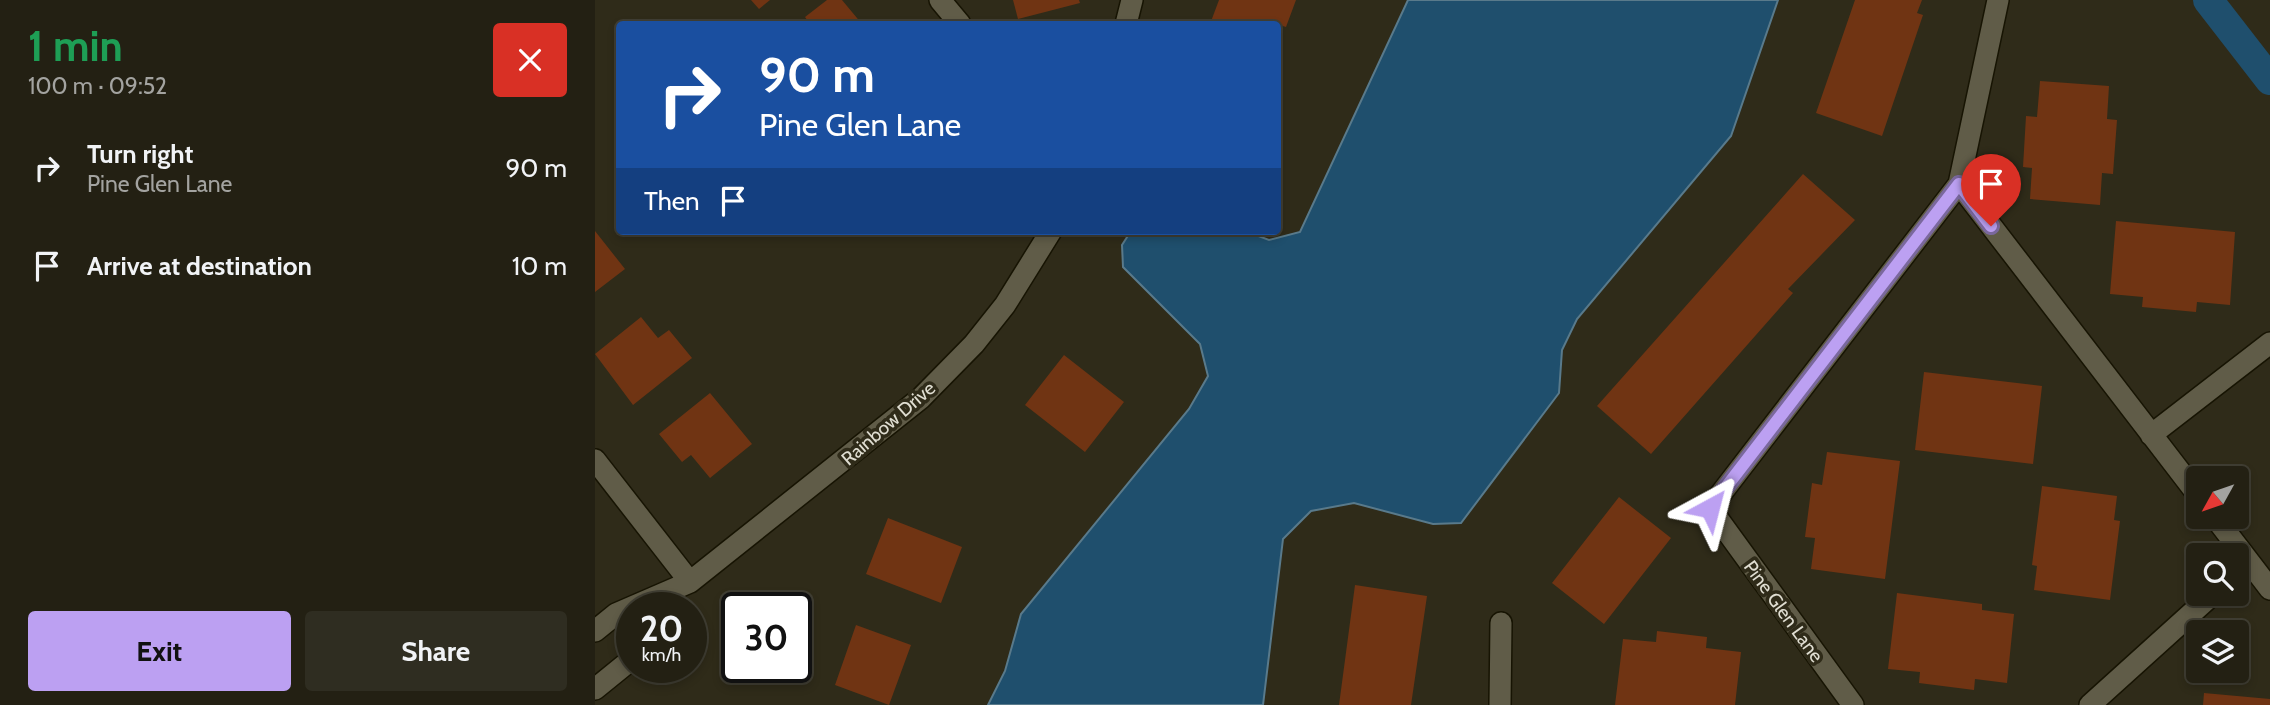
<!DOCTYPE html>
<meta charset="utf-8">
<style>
:root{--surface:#232013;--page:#2f2d21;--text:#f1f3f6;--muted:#a3a3a0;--line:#403e33;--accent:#bca0f2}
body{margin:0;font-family:Cabin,sans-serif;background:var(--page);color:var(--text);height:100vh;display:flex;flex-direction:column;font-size:26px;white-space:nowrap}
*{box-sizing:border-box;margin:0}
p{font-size:23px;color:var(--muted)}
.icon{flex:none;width:38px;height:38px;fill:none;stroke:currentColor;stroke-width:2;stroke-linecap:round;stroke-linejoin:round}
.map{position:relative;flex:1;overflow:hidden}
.drawer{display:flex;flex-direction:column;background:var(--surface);width:595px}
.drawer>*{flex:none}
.banner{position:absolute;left:21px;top:21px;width:665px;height:214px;border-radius:7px;box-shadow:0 4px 10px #0003,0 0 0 2px var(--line);background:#1a4fa0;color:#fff;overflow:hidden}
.needle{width:46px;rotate:230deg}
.fabs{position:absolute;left:1591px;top:466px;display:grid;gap:14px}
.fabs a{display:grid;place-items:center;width:63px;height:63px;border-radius:7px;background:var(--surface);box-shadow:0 4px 10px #0003,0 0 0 2px var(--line);font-size:35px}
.speed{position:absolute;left:21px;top:592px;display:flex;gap:14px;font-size:35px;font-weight:700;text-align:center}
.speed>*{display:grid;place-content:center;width:91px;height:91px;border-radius:50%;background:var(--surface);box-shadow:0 4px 10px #0003,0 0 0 2px var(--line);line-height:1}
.speed small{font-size:18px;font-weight:400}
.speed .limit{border:4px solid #111;border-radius:10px;background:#fff;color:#111}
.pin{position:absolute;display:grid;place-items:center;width:60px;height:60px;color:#fff;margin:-72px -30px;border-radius:50% 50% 50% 0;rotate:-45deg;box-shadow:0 0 7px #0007}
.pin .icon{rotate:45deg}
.me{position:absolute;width:77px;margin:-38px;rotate:38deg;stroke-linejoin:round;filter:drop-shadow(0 0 5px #0008)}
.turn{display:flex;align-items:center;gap:24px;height:147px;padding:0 28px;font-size:32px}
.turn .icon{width:91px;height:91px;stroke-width:2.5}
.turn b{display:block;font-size:49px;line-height:60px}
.then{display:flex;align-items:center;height:66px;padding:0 28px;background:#0003;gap:14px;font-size:26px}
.round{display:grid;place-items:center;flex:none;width:74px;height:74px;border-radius:7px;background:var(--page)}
.summary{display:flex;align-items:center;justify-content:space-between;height:119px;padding:0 28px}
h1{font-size:42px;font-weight:700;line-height:52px;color:#1e9e55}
.primary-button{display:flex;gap:14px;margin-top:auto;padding:14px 28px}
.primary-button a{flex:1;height:80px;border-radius:7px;background:var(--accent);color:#111;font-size:28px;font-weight:700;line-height:80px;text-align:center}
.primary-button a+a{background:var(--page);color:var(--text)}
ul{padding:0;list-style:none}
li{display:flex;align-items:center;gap:21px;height:98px;padding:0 28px}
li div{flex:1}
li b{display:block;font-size:26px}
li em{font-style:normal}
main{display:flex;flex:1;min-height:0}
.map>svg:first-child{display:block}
</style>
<main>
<section class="drawer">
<div class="summary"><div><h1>1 min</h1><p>100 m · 09:52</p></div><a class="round" style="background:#d93025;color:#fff"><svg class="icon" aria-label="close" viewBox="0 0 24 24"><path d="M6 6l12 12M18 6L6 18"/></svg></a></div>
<ul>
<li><svg class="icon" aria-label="right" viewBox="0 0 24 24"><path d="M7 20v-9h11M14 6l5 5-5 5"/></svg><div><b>Turn right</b><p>Pine Glen Lane</p></div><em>90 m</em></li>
<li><svg class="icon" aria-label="arrive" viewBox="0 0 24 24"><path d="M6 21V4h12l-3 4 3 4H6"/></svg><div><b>Arrive at destination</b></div><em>10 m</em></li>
</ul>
<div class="primary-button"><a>Exit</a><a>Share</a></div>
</section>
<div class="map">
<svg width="1675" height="705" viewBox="0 0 1675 705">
<rect width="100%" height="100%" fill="#2f2b19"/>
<path fill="#1f4f6d" stroke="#597a8b" stroke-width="2" d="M813 0H1183L1136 136 982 319 967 350 964 393 866 523 838 524 759 503 716 511 688 539 668 705H393L410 671 426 614 594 409 613 376 605 344 528 267 527 245 536 231H650L674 240 705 232Z"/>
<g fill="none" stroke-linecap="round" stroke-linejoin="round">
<path stroke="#1f4f6d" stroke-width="30" d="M1613 0 1675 80"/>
</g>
<path fill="#703413" d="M156 0H175L164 9Z
M232 0H247L267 24H215L210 17Z
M418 0H484L485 3 423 19Z
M624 0H701L691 27 678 23 615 24Z
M1260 0H1327L1322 13 1328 15 1287 136 1221 113Z
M1445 81 1514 86 1512 119 1522 120 1518 174 1507 173 1505 205 1435 199 1437 168 1428 167 1431 116 1442 117Z
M1208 174 1260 220 1193 289 1198 293 1056 454 1002 406Z
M1521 221 1640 232 1635 305 1602 302 1601 312 1547 307 1548 297 1515 294Z
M0 231 30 269 0 292Z
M46 317 63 338 74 330 97 358 38 405 0 354Z
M469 355 529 402 490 452 430 405Z
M1329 372 1447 386 1438 464 1320 450Z
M115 393 157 444 115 478 96 455 87 462 64 434Z
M1232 452 1305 461 1290 579 1216 569 1220 538 1210 537 1217 483 1227 485Z
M1447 486 1522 496 1519 520 1525 521 1515 600 1439 590 1442 566 1437 565Z
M1024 497 1076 538 1009 624 957 583Z
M293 518 367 547 346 603 271 574Z
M760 585 832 596 816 705H744Z
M1302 593 1387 604V610L1419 614 1412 683 1380 679 1379 690 1324 683 1325 672 1293 669Z
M261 625 316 645 294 705 240 685Z
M1062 631 1112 637 1111 648 1146 652 1140 705H1020L1028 639 1061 642Z
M1609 693 1675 699V705H1608Z"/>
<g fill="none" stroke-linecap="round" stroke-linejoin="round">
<g stroke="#171403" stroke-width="24">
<path id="minor" d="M345 0 365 24
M531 24 537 0
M1364 184 1603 495
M1556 435 1675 343
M0 460 95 582
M1619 516 1675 589
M0 631 21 614 95 582 326 398 379 344 410 305 456 231
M0 689 37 659
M905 705 906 623
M1258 705 1115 508 1364 184 1403 0
M1495 705 1619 593"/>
</g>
<use href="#minor" stroke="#605c48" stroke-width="21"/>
</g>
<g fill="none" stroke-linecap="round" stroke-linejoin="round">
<g stroke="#7a689d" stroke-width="18">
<path id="route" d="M1115 508 1364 184 1396 226"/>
</g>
<use href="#route" stroke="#bca0f2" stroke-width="12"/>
</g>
<g text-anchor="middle" stroke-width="7" stroke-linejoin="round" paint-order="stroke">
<g font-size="19" fill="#e0ded2" stroke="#2f2b19">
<text transform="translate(293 423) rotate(-41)" y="7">Rainbow Drive</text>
<text transform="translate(1189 611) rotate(54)" y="7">Pine Glen Lane</text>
</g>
</g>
</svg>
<div class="fabs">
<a><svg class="needle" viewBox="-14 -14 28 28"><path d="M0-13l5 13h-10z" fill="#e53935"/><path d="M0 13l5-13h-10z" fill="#a3a3a0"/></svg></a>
<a><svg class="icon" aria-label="search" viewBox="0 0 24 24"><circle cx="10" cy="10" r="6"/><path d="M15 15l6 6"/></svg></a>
<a><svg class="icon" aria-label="layers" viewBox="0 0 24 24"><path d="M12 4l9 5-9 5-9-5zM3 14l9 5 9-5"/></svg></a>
</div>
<div class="speed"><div>20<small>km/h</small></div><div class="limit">30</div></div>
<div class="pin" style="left:1396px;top:226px;background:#d93025"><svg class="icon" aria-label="arrive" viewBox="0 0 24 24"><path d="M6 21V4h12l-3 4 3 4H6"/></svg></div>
<svg class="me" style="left:1115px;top:508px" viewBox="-20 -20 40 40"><path d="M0-17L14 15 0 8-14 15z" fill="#bca0f2" stroke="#fff" stroke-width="4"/></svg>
<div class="banner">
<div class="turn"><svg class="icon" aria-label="right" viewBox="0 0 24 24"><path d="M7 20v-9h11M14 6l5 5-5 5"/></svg><div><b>90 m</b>Pine Glen Lane</div></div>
<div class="then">Then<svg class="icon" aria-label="arrive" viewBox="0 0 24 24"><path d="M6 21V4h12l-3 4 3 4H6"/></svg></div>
</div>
</div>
</main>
